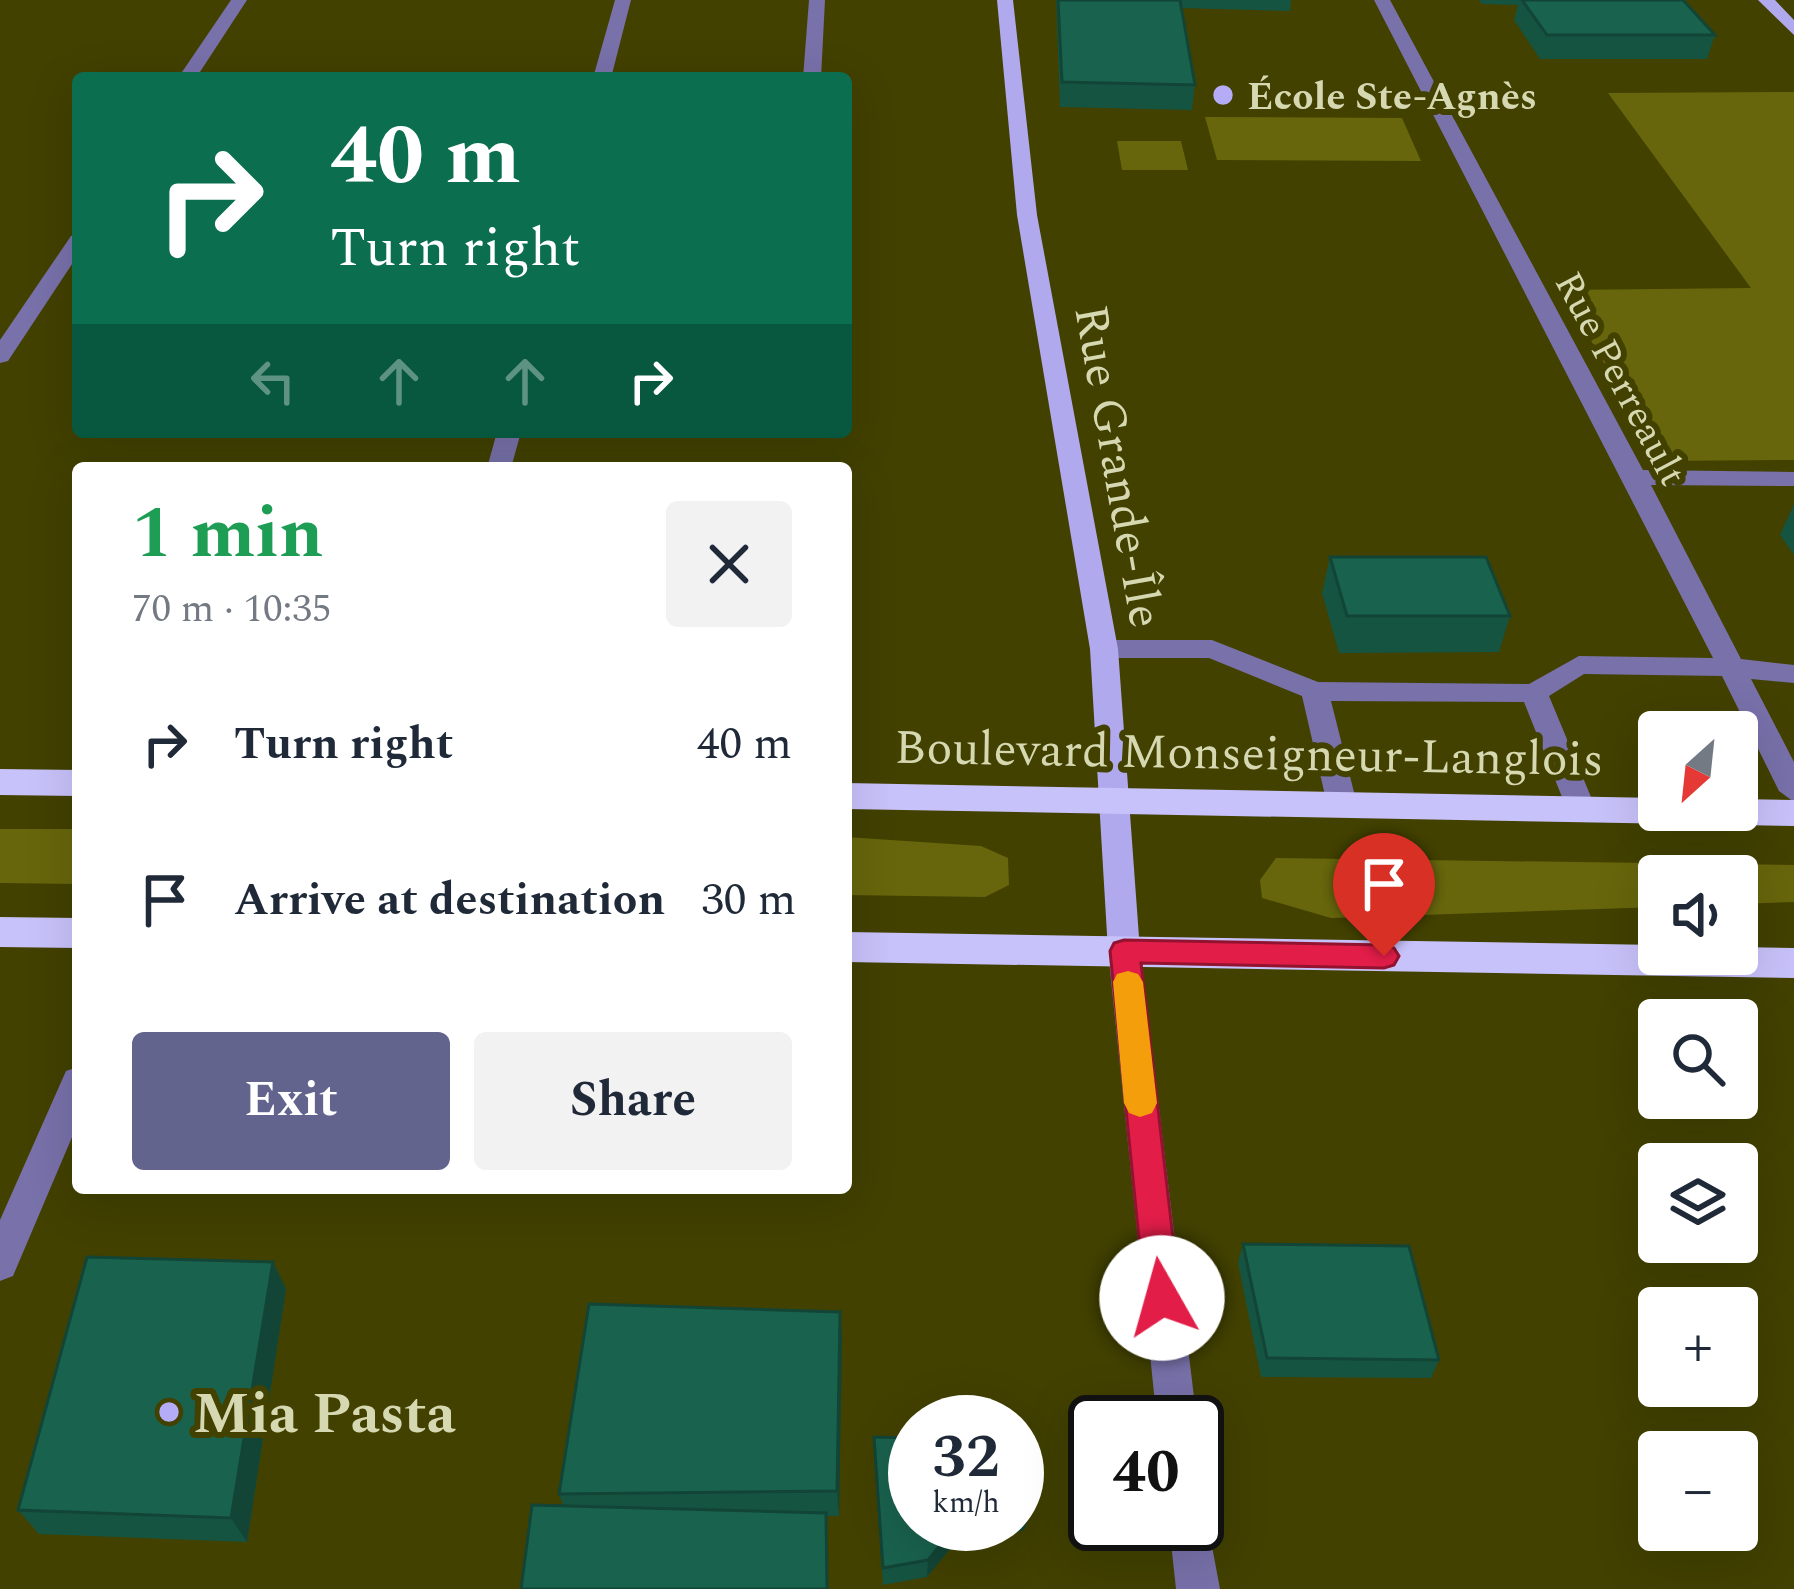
<!DOCTYPE html>
<meta charset="utf-8">
<style>
:root{--surface:#fff;--page:#f2f2f3;--text:#1f2937;--muted:#747a83;--accent:#62648e}
body{margin:0;font-family:Spectral,serif;background:var(--page);color:var(--text);height:100vh;display:flex;flex-direction:column;font-size:45px;white-space:nowrap}
*{box-sizing:border-box;margin:0}
p{font-size:39px;color:var(--muted)}
.icon{flex:none;width:66px;height:66px;fill:none;stroke:currentColor;stroke-width:2;stroke-linecap:round;stroke-linejoin:round}
.map{position:relative;flex:1;overflow:hidden}
.drawer{position:absolute;left:72px;top:462px;width:780px;height:732px;display:flex;flex-direction:column;background:var(--surface);border-radius:12px;box-shadow:0 12px 48px #0002}
.drawer>*{flex:none}
.top-card{position:absolute;left:72px;top:72px;width:780px;height:366px;border-radius:12px;box-shadow:0 12px 48px #0002;background:#0b6e4f;color:#fff;overflow:hidden}
.needle{width:78px;rotate:207deg}
.buttons{position:absolute;left:1638px;top:711px;display:grid;gap:24px}
.buttons a{display:grid;place-items:center;width:120px;height:120px;border-radius:12px;background:var(--surface);box-shadow:0 12px 48px #0002;font-size:60px}
.speed{position:absolute;left:888px;top:1395px;display:flex;gap:24px;font-size:60px;font-weight:700;text-align:center}
.speed>*{display:grid;place-content:center;width:156px;height:156px;border-radius:50%;background:var(--surface);box-shadow:0 12px 48px #0002;line-height:1}
.speed small{font-size:30px;font-weight:400}
.speed .limit{border:6px solid #111;border-radius:18px;background:#fff;color:#111}
.pin{position:absolute;display:grid;place-items:center;width:102px;height:102px;color:#fff;margin:-123px -51px;border-radius:50% 50% 50% 0;rotate:-45deg;box-shadow:0 0 12px #0007}
.pin .icon{rotate:45deg}
.me{position:absolute;width:132px;margin:-66px;rotate:353deg;stroke-linejoin:round;filter:drop-shadow(0 0 9px #0008)}
.turn{display:flex;align-items:center;gap:42px;height:252px;padding:0 60px;font-size:54px}
.turn .icon{width:156px;height:156px;stroke-width:2.5}
.turn b{display:block;font-size:84px;line-height:102px}
.lanes{display:flex;align-items:center;height:114px;padding:0 60px;background:#0003;justify-content:center;gap:60px;direction:ltr}
.lanes .off{opacity:.35}
.round{display:grid;place-items:center;flex:none;width:126px;height:126px;border-radius:12px;background:var(--page)}
.headline{display:flex;align-items:center;justify-content:space-between;height:204px;padding:0 60px}
h1{font-size:72px;font-weight:700;line-height:90px;color:#1e9e55}
.action{display:flex;gap:24px;margin-top:auto;padding:24px 60px}
.action a{flex:1;height:138px;border-radius:12px;background:var(--accent);color:#fff;font-size:48px;font-weight:700;line-height:138px;text-align:center}
.action a+a{background:var(--page);color:var(--text)}
ul{padding:0;list-style:none}
li{display:flex;align-items:center;gap:36px;height:156px;padding:0 60px}
li div{flex:1}
li b{display:block;font-size:45px}
li em{font-style:normal}
.map>svg:first-child{display:block}
</style>
<div class="map">
<svg width="1794" height="1589" viewBox="0 0 1794 1589">
<rect width="100%" height="100%" fill="#424100"/>
<path fill="#67660c" d="M1794 92V460L1660 461 1562 290 1751 288 1608 93Z
M1205 117 1402 118 1421 161 1217 160Z
M1117 141H1181L1188 170H1122Z
M0 829H78V884L0 883Z
M846 837 981 846 1008 858 1009 885 985 897 846 895Z
M1276 858 1794 865V902L1737 904V876H1659V907L1331 918 1262 898 1260 880Z"/>
<g fill="none" stroke-linecap="round" stroke-linejoin="round">
<path fill="#7871aa" fill-rule="evenodd" d="M231 0H247L196 78H178Z
M615 0H631L611 78H593Z
M809 0H825L821 78H803Z
M1374 0H1390L1643 470 1794 472V486L1651 485 1741 659 1794 665V683L1751 679 1794 762V802L1779 791 1722 676 1584 674 1549 696 1596 809 1592 817H1570L1524 702 1331 701 1357 804 1353 812H1331L1327 804 1302 696 1209 658H1104L1090 649 1104 640H1212L1318 682 1529 684 1579 656 1713 658Z
M78 234V255L8 361 0 363V340L71 236Z
M497 432H521L511 468H487Z
M1124 938 1136 942 1140 951 1197 1422V1423L1157 1422 1108 951 1112 942Z
M78 1067V1123L13 1276 0 1281V1220L66 1071Z
M1197 1506 1205 1509 1220 1589H1176L1169 1524H1197Z"/>
<path fill="#b1a9ee" fill-rule="evenodd" d="M997 0H1013L1037 215 1118 649 1140 951 1136 960 1124 964 1112 960 1108 951 1090 649 1017 215Z
M1758 0H1775L1794 20V35Z"/>
<path fill="#c8c2fa" fill-rule="evenodd" d="M0 769 78 770V796L0 795Z
M846 783 1659 798V810H1737V799L1794 800V826L846 809Z
M0 917 78 918V948L0 947Z
M846 932 1659 945V954H1737V947L1794 948V978L846 962Z"/>
</g>
<path fill="#165442" d="M1056 0H1291L1290 11 1181 8 1195 85 1192 110 1060 107Z
M1479 0H1683L1715 35 1707 59H1540L1514 20 1518 5 1482 4Z
M1794 504V555L1780 535Z
M1330 557 1510 616 1499 652 1339 653 1322 593Z
M1243 1244 1439 1360 1431 1378 1261 1377 1238 1263Z
M273 1262 286 1289 247 1542 39 1534 18 1510Z
M840 1312 839 1516H826L827 1537 563 1505 559 1494Z
M874 1455 915 1524H1017L1037 1483 1034 1500 1024 1530 992 1538 962 1534 927 1577 883 1585Z"/>
<path fill="#124536" d="M273 1262 286 1289 247 1542 231 1518Z
M840 1312 842 1339 839 1516 837 1491Z
M1037 1483 1034 1500 1024 1530 992 1538 994 1524H1017V1515Z
M957 1524H962V1534L927 1577 928 1560Z"/>
<path fill="#19624d" stroke="#124536" stroke-width="3" d="M1058 0H1180L1195 85 1062 82Z
M1522 0H1683L1715 35H1547Z
M1330 557H1486L1510 616H1347Z
M1243 1244 1409 1246 1439 1360 1267 1358Z
M87 1257 273 1262 231 1518 18 1510Z
M589 1304 840 1312 837 1491 559 1494Z
M874 1437 915 1438V1524H957L928 1560 883 1568Z
M1017 1456 1037 1483 1026 1513 1017 1515Z
M532 1505 826 1513 827 1589H521Z"/>
<path fill="#e11d48" stroke="#92132f" stroke-width="3" d="M1124 940 1384 945 1394 948 1399 956 1394 965 1384 968 1141 963 1180 1298 1175 1309 1162 1314 1150 1309 1145 1298 1110 951 1114 943Z"/>
<path fill="#f59e0b" d="M1128 971 1138 974 1143 982 1157 1103 1152 1113 1140 1117 1129 1113 1124 1103 1113 982 1117 974Z"/>
<g fill="#b5acf8" stroke="#424100" stroke-width="4.5">
<circle cx="1223" cy="95" r="12"/>
<circle cx="169" cy="1412" r="12"/>
</g>
<g text-anchor="middle" stroke-width="12" stroke-linejoin="round" paint-order="stroke">
<g font-size="39" font-weight="bold" fill="#d6d8b2" stroke="#424100" text-anchor="start">
<text x="1247" y="109">École Ste-Agnès</text>
</g>
<g font-size="39" fill="#d6d8b2" stroke="#424100">
<text transform="translate(1622 378) rotate(62)" y="14">Rue Perreault</text>
</g>
<g font-size="48" fill="#d6d8b2" stroke="#424100">
<text transform="translate(1120 466) rotate(80)" y="17">Rue Grande-Île</text>
<text transform="translate(1249 752) rotate(1)" y="17">Boulevard Monseigneur-Langlois</text>
</g>
<g font-size="57" font-weight="bold" fill="#d6d8b2" stroke="#424100" text-anchor="start">
<text x="193" y="1432">Mia Pasta</text>
</g>
</g>
</svg>
<div class="buttons">
<a><svg class="needle" viewBox="-14 -14 28 28"><path d="M0-13l5 13h-10z" fill="#e53935"/><path d="M0 13l5-13h-10z" fill="#747a83"/></svg></a>
<a><svg class="icon" aria-label="sound" viewBox="0 0 24 24"><path d="M4 9h4l5-4v14l-5-4H4zM17 9q2 3 0 6"/></svg></a>
<a><svg class="icon" aria-label="search" viewBox="0 0 24 24"><circle cx="10" cy="10" r="6"/><path d="M15 15l6 6"/></svg></a>
<a><svg class="icon" aria-label="layers" viewBox="0 0 24 24"><path d="M12 4l9 5-9 5-9-5zM3 14l9 5 9-5"/></svg></a>
<a>+</a>
<a>−</a>
</div>
<div class="speed"><div>32<small>km/h</small></div><div class="limit">40</div></div>
<div class="pin" style="left:1384px;top:956px;background:#d93025"><svg class="icon" aria-label="arrive" viewBox="0 0 24 24"><path d="M6 21V4h12l-3 4 3 4H6"/></svg></div>
<svg class="me" style="left:1162px;top:1298px" viewBox="-20 -20 40 40"><circle r="19" fill="#fff"/><path d="M0-13L10 11 0 6-10 11z" fill="#e11d48"/></svg>
<div class="top-card">
<div class="turn"><svg class="icon" aria-label="right" viewBox="0 0 24 24"><path d="M7 20v-9h11M14 6l5 5-5 5"/></svg><div><b>40 m</b>Turn right</div></div>
<div class="lanes"><svg class="icon off" aria-label="left" viewBox="0 0 24 24"><path d="M17 20v-9H6M10 6l-5 5 5 5"/></svg><svg class="icon off" aria-label="ahead" viewBox="0 0 24 24"><path d="M12 20V5M6 11l6-6 6 6"/></svg><svg class="icon off" aria-label="ahead" viewBox="0 0 24 24"><path d="M12 20V5M6 11l6-6 6 6"/></svg><svg class="icon" aria-label="right" viewBox="0 0 24 24"><path d="M7 20v-9h11M14 6l5 5-5 5"/></svg></div>
</div>
<section class="drawer">
<div class="headline"><div><h1>1 min</h1><p>70 m · 10:35</p></div><a class="round"><svg class="icon" aria-label="close" viewBox="0 0 24 24"><path d="M6 6l12 12M18 6L6 18"/></svg></a></div>
<ul>
<li><svg class="icon" aria-label="right" viewBox="0 0 24 24"><path d="M7 20v-9h11M14 6l5 5-5 5"/></svg><div><b>Turn right</b></div><em>40 m</em></li>
<li><svg class="icon" aria-label="arrive" viewBox="0 0 24 24"><path d="M6 21V4h12l-3 4 3 4H6"/></svg><div><b>Arrive at destination</b></div><em>30 m</em></li>
</ul>
<div class="action"><a>Exit</a><a>Share</a></div>
</section>
</div>
